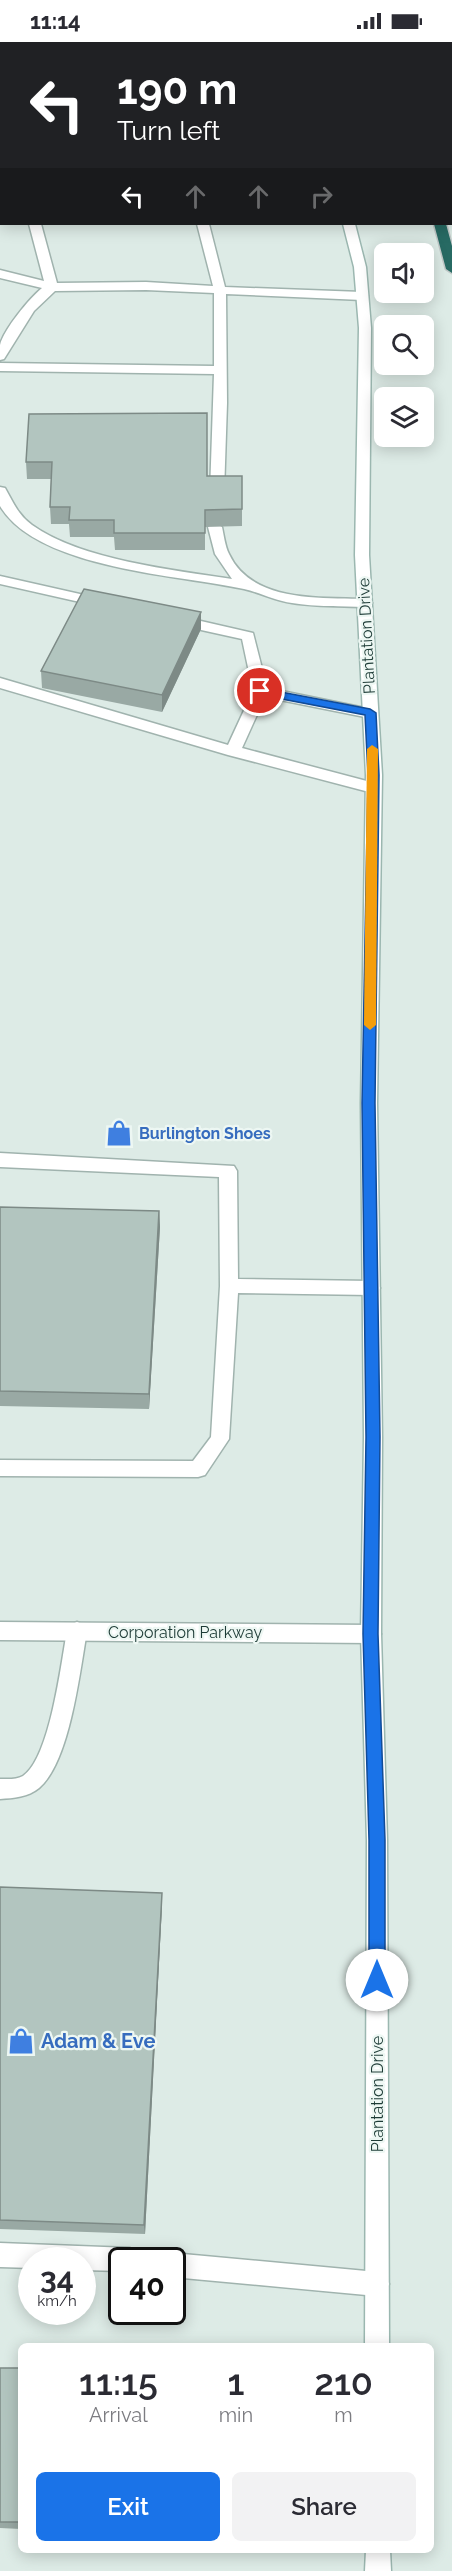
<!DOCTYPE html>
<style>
:root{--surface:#fff;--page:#f2f2f3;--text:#2b2b33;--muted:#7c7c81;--accent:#1a73e8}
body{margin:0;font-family:Raleway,sans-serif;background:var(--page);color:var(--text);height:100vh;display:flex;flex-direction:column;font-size:22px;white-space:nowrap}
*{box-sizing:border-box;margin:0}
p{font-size:20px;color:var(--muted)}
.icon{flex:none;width:33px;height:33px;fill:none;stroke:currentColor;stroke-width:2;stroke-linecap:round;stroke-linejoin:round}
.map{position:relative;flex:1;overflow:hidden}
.drawer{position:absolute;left:18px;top:2301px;width:416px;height:210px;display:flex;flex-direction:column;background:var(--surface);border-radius:9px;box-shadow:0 3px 15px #0003}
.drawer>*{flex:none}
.hud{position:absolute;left:0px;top:0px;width:453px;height:183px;box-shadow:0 3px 15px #0003;background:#202124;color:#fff;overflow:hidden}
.tools{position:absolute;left:374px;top:201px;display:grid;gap:12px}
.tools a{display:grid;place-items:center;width:60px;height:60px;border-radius:9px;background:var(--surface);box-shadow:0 3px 15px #0003;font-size:30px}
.speed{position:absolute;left:18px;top:2205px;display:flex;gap:12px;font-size:30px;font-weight:700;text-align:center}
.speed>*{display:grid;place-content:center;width:78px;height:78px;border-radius:50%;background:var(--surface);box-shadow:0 3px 15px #0003;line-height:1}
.speed small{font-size:15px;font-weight:400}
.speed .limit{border:3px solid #111;border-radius:9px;background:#fff;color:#111}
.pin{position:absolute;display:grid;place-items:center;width:51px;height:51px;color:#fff;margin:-26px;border:3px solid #fff;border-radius:50%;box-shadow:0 2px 6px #0007}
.me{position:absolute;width:66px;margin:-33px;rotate:0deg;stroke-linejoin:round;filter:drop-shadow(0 0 4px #0008)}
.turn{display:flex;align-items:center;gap:21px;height:126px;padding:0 18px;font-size:27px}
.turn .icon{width:78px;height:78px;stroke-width:2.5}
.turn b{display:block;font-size:42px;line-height:51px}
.lanes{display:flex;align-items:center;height:57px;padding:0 18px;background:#0003;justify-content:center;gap:30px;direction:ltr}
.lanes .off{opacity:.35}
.eta{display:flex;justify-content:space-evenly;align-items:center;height:102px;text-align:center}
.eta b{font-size:36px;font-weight:600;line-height:42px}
.action{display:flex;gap:12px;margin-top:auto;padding:12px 18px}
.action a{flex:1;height:69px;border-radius:9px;background:var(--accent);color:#fff;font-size:24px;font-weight:600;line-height:69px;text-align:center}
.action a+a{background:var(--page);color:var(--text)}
.status{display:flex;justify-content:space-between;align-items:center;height:42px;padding:0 30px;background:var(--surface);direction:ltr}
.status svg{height:16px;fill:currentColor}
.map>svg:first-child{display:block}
</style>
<div class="status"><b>11:14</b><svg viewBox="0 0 49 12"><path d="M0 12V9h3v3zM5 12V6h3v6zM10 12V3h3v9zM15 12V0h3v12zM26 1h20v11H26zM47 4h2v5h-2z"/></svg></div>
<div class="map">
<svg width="452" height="2529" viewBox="0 0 452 2529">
<rect width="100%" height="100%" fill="#ddebe6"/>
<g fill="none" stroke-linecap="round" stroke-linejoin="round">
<g stroke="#a0b3ae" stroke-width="3">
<path id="lane" d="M126 0H136L137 2H126Z
M0 133H2V141H0Z
M29 182H41L57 241 146 240 213 244 197 182H209L225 245 362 250 368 254 362 258 226 252 227 361 224 451 217 455 210 451 214 332 0 329V321L214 324V251L146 248 55 249 34 269 4 317 0 318C0 314 0 308 0 303 4 287 29 257 42 246L0 236V228L44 239Z
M0 445 5 446C13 460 18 473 32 483 81 518 173 528 232 537L215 512 208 485 215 481 222 485C224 494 225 504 229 512 252 561 320 555 365 557L372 561 365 565C341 564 316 565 292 561 275 559 261 551 244 547 180 533 37 527 0 464Z
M0 534 102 557 109 561 102 565 0 542Z
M179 574 253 591 267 646 375 668 377 671 370 676 265 655 242 706 378 742 381 746 378 750 373 751 228 713 0 646V636L228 703 253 649 242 597 174 582 172 579 174 576Z
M0 1111 234 1124 237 1129 238 1237 371 1239 377 1241 380 1246 377 1251 371 1253 238 1251 229 1397 205 1433 198 1435 0 1434V1418L193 1419 211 1395 220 1244 219 1135 0 1125Z
M77 1580 84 1583 87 1589C80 1628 70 1720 39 1746 28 1755 14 1756 0 1757V1737C8 1737 16 1738 23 1734 50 1716 61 1622 67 1589L70 1583Z
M0 2201 130 2206 138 2210 142 2218H122V2229L82 2228V2218H32V2226L0 2225Z
M172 2211 377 2230 385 2234 389 2242 385 2250 377 2254 172 2235V2218H162L164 2215Z"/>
</g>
<g stroke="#a0b3ae" stroke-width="3">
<path id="street" d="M0 1580 371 1583 378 1586 381 1592 378 1598 371 1601 0 1598Z"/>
</g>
<g stroke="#9bb7b0" stroke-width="3">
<path id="secondary" d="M240 0H250L251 2H240Z
M343 182H355L366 225 371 286 369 513 382 733 377 1061 382 1395 381 1592 387 1798 389 2304H365L367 1798 361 1592 364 1395 361 1061 366 733 355 513 359 286 354 225Z
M366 2508H390L391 2529H365Z"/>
</g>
<g stroke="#c0c8c7" stroke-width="3">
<path id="highway" d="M345 0H355L356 2H345Z
M434 182H446L452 204V231L446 227Z"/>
</g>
<use href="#lane" fill="#fff" fill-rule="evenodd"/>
<use href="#street" fill="#fff" fill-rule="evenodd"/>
<use href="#secondary" fill="#fff" fill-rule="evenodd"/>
<use href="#highway" fill="#276a63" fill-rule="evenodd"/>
</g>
<path fill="#99a9a4" d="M29 372 207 434 242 467V484L205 485V508H115L114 495H70L69 482H51L50 465 51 437H27L26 420Z
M201 570V587L162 670 42 646 41 629Z
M0 1165 159 1169 160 1185 149 1367 0 1364Z
M0 1845 162 1851V1863L145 2192 0 2187Z
M0 2326H21V2487L0 2486Z"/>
<path fill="#7d8a86" d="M0 77H2V95H0Z
M201 570V587L162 670V653Z
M159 1169 160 1185 149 1367V1352Z
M162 1851V1863L145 2192 144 2183Z"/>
<path fill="#b2c5bf" stroke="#7d8a86" stroke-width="1.5" d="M0 0H101L102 2H2V77H0Z
M207 371V434H242V467L205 468V491H114V478H69L70 465H50L52 420H26L29 372Z
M84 547 201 570 162 653 41 629Z
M0 1165 159 1169 149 1352 0 1349Z
M0 1845 162 1851 144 2183 0 2178Z
M0 2326H21V2480H0Z"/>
<path fill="#1a73e8" stroke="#114b97" stroke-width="1.5" d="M260 646 370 667 376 671 379 733 375 1061 380 1395 378 1592 385 1798V1938L383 1944 377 1946 371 1944 369 1938V1798L363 1592 366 1395 362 1061 368 733 365 673 256 652 255 649Z"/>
<path fill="#f59e0b" d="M372 703 378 707 376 983 370 988 364 983 367 707Z"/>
<defs>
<g id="shop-bare" transform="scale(2.07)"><path d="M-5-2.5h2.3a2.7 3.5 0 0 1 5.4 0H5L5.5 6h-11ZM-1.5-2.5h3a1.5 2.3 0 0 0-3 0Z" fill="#3f7fe0" stroke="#edf7f3" stroke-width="2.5" paint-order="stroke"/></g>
</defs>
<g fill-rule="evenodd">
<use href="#shop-bare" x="119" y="1091"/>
<use href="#shop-bare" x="21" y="1999"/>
</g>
<g text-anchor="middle" stroke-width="4.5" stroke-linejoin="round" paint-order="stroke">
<g font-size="16" fill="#1d3b36" stroke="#edf7f3">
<text transform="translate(366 594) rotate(-93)" y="6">Plantation Drive</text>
<text x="185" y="1596">Corporation Parkway</text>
<text transform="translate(377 2052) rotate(-90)" y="6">Plantation Drive</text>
</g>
<g font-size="16" font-weight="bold" fill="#366cbe" stroke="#edf7f3" text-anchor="start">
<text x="139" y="1097">Burlington Shoes</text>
</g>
<g font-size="20" font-weight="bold" fill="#366cbe" stroke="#edf7f3" text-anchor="start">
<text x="41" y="2006">Adam &amp; Eve</text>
</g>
</g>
</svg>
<div class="tools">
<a><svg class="icon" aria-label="sound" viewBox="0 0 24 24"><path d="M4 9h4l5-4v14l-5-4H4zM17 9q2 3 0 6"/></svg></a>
<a><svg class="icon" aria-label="search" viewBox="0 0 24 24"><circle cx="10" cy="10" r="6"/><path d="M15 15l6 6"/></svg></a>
<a><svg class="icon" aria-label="layers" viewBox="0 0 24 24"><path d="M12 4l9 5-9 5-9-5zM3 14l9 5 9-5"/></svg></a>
</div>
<div class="speed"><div>34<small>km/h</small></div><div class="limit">40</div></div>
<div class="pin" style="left:260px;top:649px;background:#d93025"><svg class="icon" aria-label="arrive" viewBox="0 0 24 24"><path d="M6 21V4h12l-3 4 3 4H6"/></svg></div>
<svg class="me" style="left:377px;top:1938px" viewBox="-20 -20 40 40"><circle r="19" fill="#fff"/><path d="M0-13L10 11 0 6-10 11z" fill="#1a73e8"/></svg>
<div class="hud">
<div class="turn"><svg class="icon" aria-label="left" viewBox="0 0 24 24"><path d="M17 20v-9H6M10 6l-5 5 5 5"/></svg><div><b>190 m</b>Turn left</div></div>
<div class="lanes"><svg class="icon" aria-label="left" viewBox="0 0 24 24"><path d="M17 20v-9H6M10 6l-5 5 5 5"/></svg><svg class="icon off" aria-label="ahead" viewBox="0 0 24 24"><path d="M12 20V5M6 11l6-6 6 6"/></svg><svg class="icon off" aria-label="ahead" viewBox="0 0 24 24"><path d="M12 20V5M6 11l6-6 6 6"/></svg><svg class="icon off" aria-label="right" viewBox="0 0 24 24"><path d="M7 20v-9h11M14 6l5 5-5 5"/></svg></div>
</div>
<section class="drawer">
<div class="eta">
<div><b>11:15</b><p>Arrival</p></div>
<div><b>1</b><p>min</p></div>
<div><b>210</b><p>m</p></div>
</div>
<div class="action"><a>Exit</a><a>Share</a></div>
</section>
</div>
